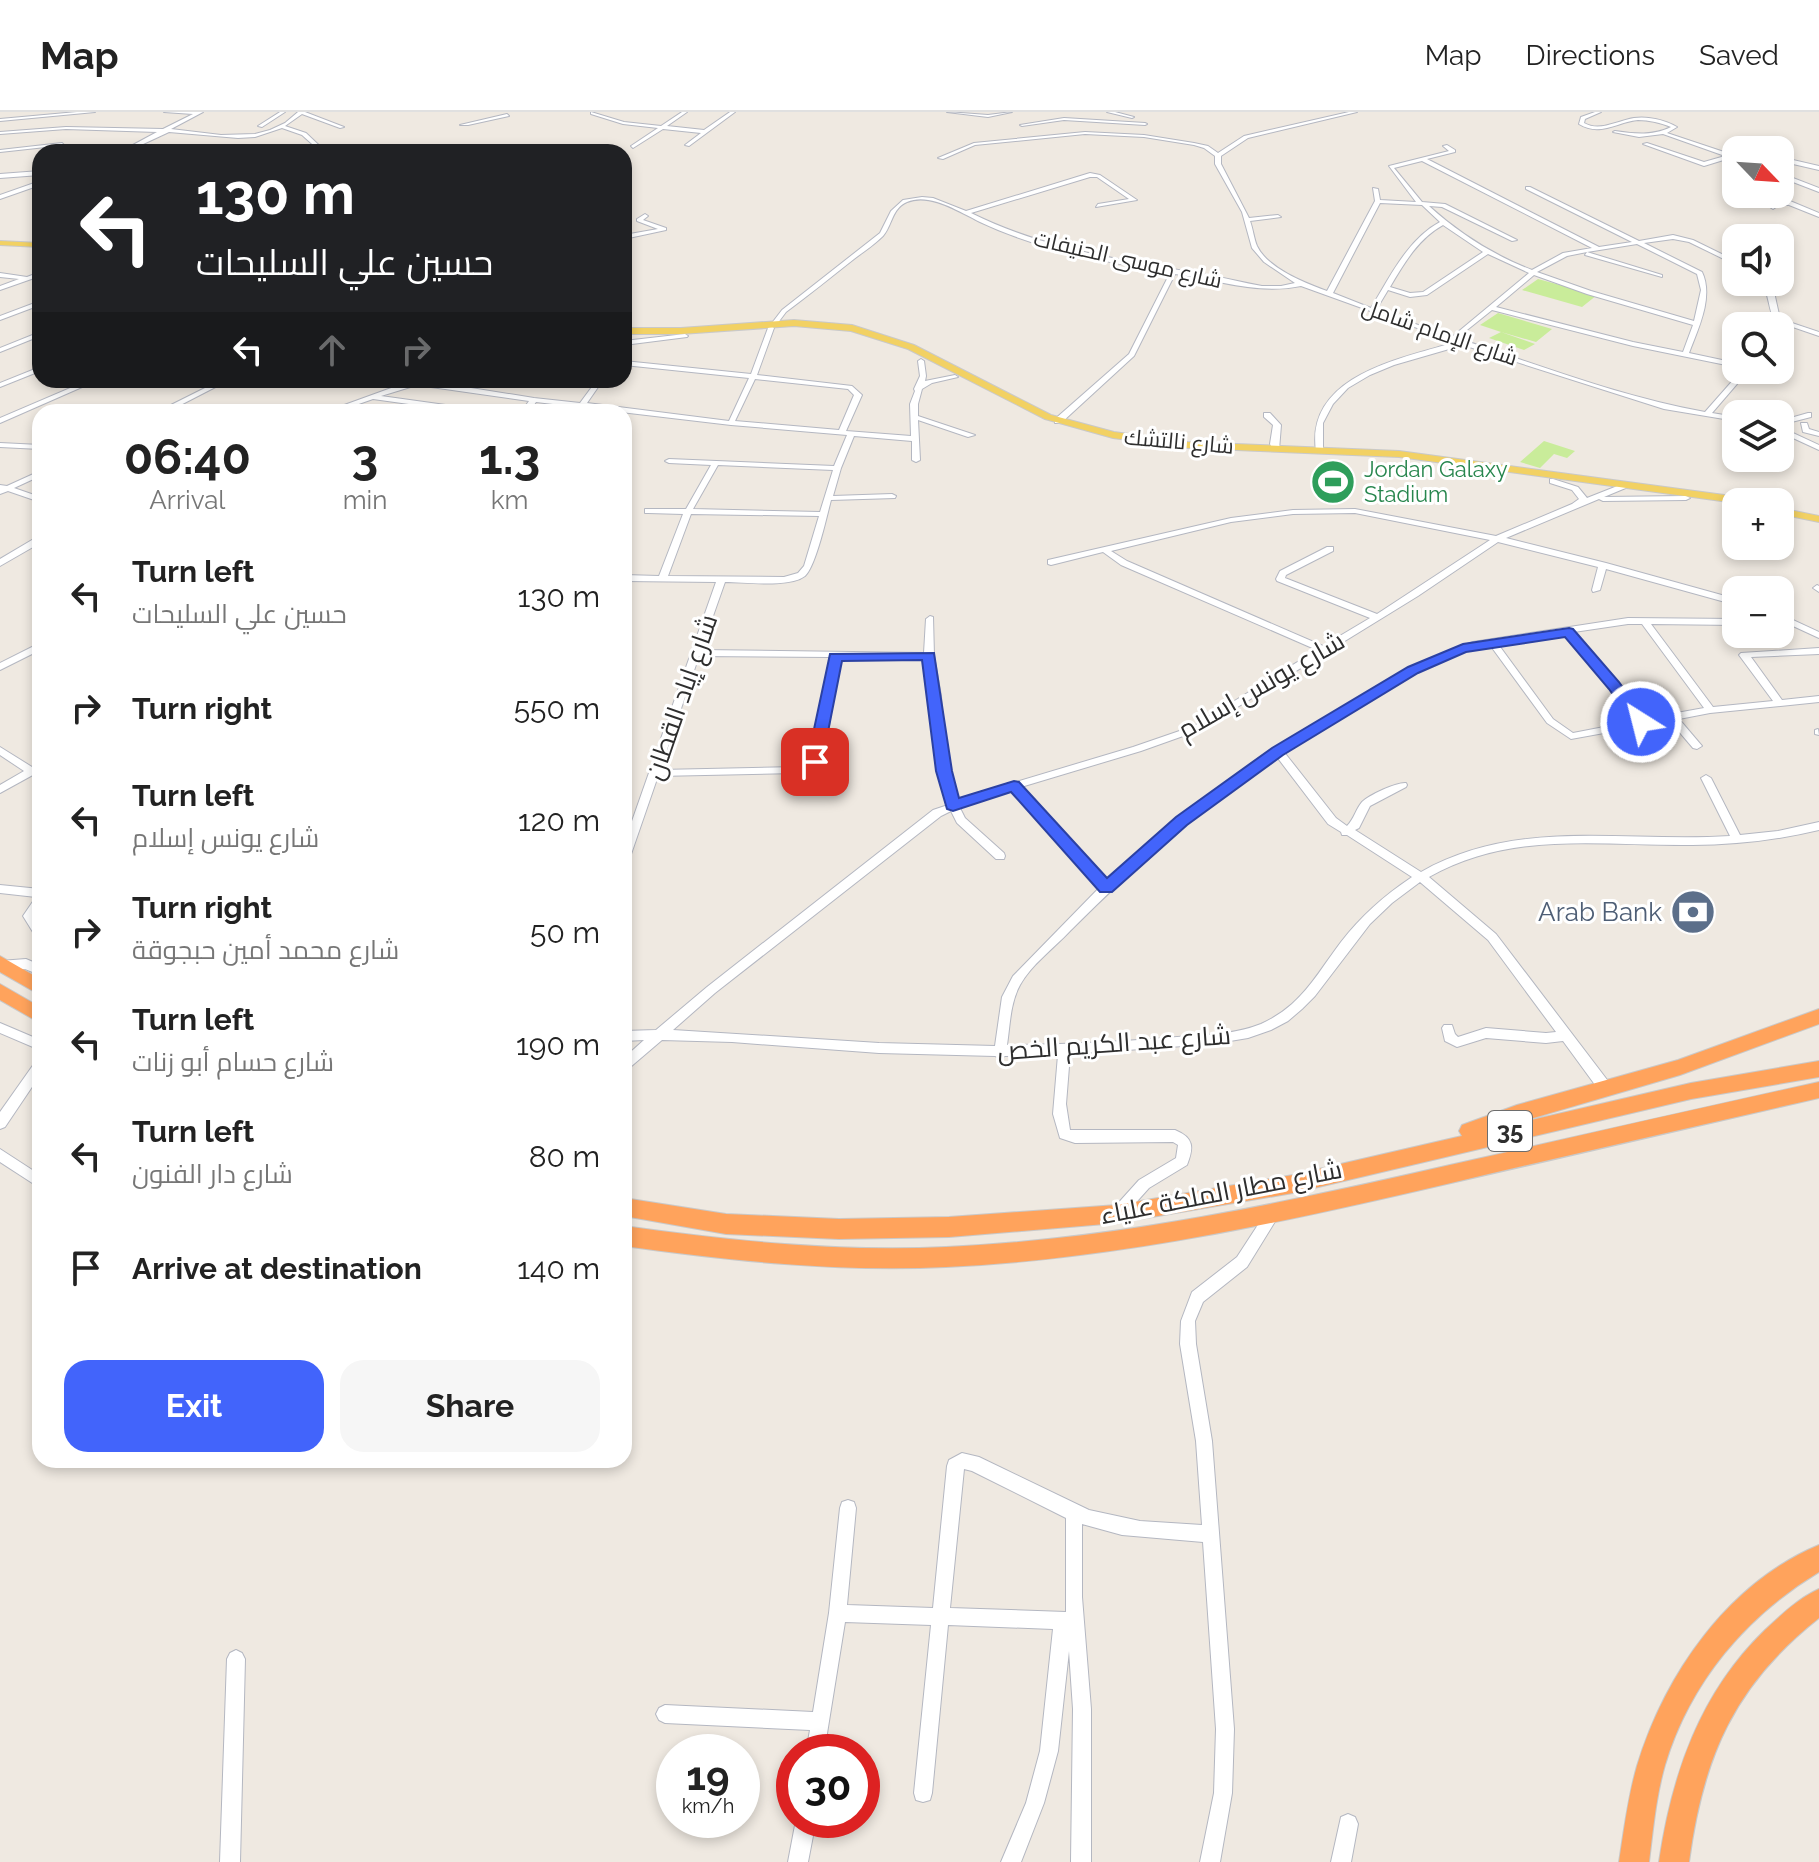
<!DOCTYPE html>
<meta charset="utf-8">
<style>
:root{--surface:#fff;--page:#f6f6f6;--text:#222;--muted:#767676;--line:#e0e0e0;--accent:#4264fb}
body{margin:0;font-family:Raleway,Cairo,sans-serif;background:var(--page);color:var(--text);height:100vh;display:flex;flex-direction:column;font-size:30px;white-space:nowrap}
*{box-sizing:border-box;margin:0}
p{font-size:26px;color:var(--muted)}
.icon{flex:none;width:44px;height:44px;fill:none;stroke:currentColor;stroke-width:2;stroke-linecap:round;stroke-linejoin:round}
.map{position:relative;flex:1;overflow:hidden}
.panel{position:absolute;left:32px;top:292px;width:600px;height:1064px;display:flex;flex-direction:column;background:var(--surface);border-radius:24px;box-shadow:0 4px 12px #0003}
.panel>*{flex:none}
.top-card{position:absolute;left:32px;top:32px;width:600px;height:244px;border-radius:24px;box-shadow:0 4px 12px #0003;background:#202124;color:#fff;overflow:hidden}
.needle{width:52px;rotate:115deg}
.tools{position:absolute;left:1722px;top:24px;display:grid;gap:16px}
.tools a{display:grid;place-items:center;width:72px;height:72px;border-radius:16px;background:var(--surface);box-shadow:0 4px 12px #0003;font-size:40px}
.speed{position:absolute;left:656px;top:1622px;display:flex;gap:16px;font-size:40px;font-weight:700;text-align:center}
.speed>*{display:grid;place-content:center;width:104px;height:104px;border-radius:50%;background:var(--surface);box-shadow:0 4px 12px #0003;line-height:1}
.speed small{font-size:20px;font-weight:400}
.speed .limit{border:12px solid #d22;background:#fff;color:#111}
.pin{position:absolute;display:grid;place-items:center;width:68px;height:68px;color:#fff;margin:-34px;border-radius:16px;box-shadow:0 4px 12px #0006}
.me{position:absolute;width:88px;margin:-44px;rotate:324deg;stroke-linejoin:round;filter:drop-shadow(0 0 6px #0008)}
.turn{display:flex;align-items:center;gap:28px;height:168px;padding:0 32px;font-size:36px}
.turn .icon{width:104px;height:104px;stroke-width:2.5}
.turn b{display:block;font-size:56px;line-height:68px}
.lanes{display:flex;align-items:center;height:76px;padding:0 32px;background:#0003;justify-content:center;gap:40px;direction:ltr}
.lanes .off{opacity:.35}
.eta{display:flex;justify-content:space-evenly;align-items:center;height:136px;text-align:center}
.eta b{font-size:48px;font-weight:700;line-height:56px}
.button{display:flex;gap:16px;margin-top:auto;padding:16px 32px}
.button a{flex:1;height:92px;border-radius:24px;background:var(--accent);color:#fff;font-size:32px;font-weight:700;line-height:92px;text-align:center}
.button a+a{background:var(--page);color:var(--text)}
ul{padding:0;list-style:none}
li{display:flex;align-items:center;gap:24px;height:112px;padding:0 32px}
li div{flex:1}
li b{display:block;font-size:30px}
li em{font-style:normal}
header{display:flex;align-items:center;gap:48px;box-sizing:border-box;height:112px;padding:0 40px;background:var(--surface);border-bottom:2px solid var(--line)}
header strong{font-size:38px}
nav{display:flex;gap:44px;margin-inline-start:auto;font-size:28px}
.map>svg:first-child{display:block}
</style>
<header>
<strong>Map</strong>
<nav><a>Map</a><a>Directions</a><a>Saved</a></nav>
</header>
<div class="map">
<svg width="1819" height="1750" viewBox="0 0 1819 1750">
<rect width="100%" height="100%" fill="#efe9e1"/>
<path fill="#c9ec9a" d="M1538 167 1597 183 1582 195 1522 178Z
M1498 201 1552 217 1536 230 1501 220 1535 232 1524 238 1489 226 1501 220 1480 213Z
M1544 329 1575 339 1567 346 1554 342 1540 356 1520 350Z"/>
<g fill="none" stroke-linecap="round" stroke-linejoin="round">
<g stroke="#b4b7c1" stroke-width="2">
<path id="minor" d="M77 0H95L0 9V7Z
M164 0H203L171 17 221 23 255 22 270 18 285 11 298 0H305L344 15 340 16 302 2 285 14 306 21 326 40H321L302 23 282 16 255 25 238 26 169 20 126 40H120L157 20 66 17 0 22V20L66 15 163 17 193 2Z
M280 0H285L262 15 258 14Z
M591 0 624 10 661 14 682 0H687L667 14 704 18 730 0H735L689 34 685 33 701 21 663 17 633 36 631 34 658 16 623 12 591 2Z
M947 0 988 3 1012 0 988 5Z
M1107 0H1115L1134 5 1132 6Z
M1349 0H1357L1248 26 1221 44V52L1249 106 1278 103 1281 105 1250 109C1253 117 1254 127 1257 134 1268 157 1306 171 1327 179L1375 89 1373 76 1378 77 1380 88 1416 90 1389 54 1449 39 1443 34 1447 33 1455 38V40L1427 47 1599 135 1632 130 1526 77V75H1530L1639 129 1673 123 1693 128 1736 149V153L1689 130 1673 127 1644 131 1702 160C1714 185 1698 217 1689 241L1736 251V255L1633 234 1492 198 1457 226C1538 253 1621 285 1705 300L1742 258H1749L1712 301 1736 305V309L1664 297 1463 233 1394 253 1370 263 1348 276 1333 292 1323 311V337L1316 339C1305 263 1403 246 1456 230L1301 174C1258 183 1218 168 1175 162L1134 244 1061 311H1055V307L1129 242 1170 161C1106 150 1039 138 980 110 961 101 930 80 907 90 892 96 892 114 883 124 874 133 863 140 854 147 831 165 809 183 786 200L777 212 772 211 782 198 880 121 891 99 903 88 922 85 933 86 966 99 1090 61 1100 63 1137 88 1096 95 1098 92 1129 87 1097 65H1090L971 101C1045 138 1127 149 1208 163 1226 166 1244 171 1262 174H1281L1295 171 1264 150 1252 136 1242 100 1215 52V44L1204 36 1194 33 1144 25 1085 22 975 33 943 47 938 46 974 31 1085 20 1144 23 1194 31 1208 34 1218 41 1244 24ZM1422 49 1592 136 1563 141 1532 158C1493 143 1460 122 1429 94L1442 95 1512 129 1517 128 1445 92 1422 90 1394 56ZM1380 91 1422 93 1440 110C1407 128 1390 165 1371 196L1333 181ZM1443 113 1483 140 1423 180 1410 181 1390 175C1404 151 1419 126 1443 113ZM1637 132 1697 162 1701 178 1694 209 1591 179 1537 160 1567 144 1587 140 1585 143 1662 165V163L1587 140ZM1488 142 1529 161 1452 225 1376 198 1388 178 1410 185 1427 183ZM1534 163 1587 182 1693 213 1683 240 1633 230 1496 195Z
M1595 0H1601L1585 7 1584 11C1600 20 1616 9 1634 6 1648 4 1665 8 1677 15L1667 21 1736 44V48L1730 46 1704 54 1643 32 1647 31 1704 50 1725 44 1663 22 1639 25 1613 20 1615 19C1635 22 1653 24 1671 15 1661 11 1649 8 1638 8 1617 10 1600 25 1579 12L1581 5Z
M507 2 509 4 468 13H460Z
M1064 6 1145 11 1147 12 1145 13 1064 8 1022 14 1020 13Z
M62 31 64 33 0 40V38Z
M1780 45 1819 54V58L1780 49Z
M40 59V63L0 66V62Z
M1780 61 1819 76V80L1780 65Z
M40 69V73L0 87V83Z
M1790 89 1819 101V105L1789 93H1774L1776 95 1773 97 1765 92Z
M645 102 648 104 643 108 666 116V118L624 127V123L658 117 637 109V107Z
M40 160V164L0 178V174L19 167 0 165V161L27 165Z
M1760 170H1766L1774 180 1780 207 1819 220V224L1775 209C1767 195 1771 184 1760 170Z
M40 189V193L0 208V204Z
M771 214 774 216 757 263 852 274 862 283 846 319 911 324 910 292 915 279 914 277 920 264 918 249 921 247 924 249 926 264 925 269 955 263 958 265 932 271 922 277 918 292V304L975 323 968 325 918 308 920 348 916 350 912 348V329L854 324 841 356 833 384 892 382 896 384 895 386 831 388C827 403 816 454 805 464 790 476 744 470 725 470L701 538 924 541 926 507 930 504 933 505 934 544 941 584 944 631 957 689 979 681 1133 635 1194 614 1317 538 1121 453 1103 440 1051 453 1048 452V448L1231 406 1293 398 1355 397 1496 424 1572 392 1579 387 1572 378 1550 371V367H1553L1578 375 1587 386 1625 371H1628V375L1604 385 1686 384 1690 386 1686 388 1603 389 1599 387 1506 426 1606 451 1736 487V493L1606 457 1600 478 1593 480 1592 478 1598 455 1498 430 1418 484 1200 618 1141 639 1021 675 1106 769 1177 706 1231 666 1316 611 1410 556 1473 530 1628 506 1736 507V513L1651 512 1713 595 1773 589 1739 543 1741 541 1819 536V542L1751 545 1782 588 1819 584V590L1710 601 1679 607 1702 634 1697 637 1693 636 1670 609 1571 627 1547 611 1490 533C1449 539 1411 563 1376 584 1345 602 1314 621 1284 640L1336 706 1347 714C1354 707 1356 697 1362 690 1369 683 1397 670 1406 671L1407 673 1406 675 1370 694 1359 716 1355 718 1421 760C1518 705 1624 731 1730 724L1701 666 1706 663 1711 666 1740 723 1778 719 1819 710V718C1777 728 1735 733 1692 733 1601 734 1512 718 1429 765L1496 822 1611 973 1612 977 1611 981 1606 982 1601 981 1563 929 1546 931 1486 926 1457 935 1445 929 1442 916 1444 913H1452L1455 922 1458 925 1486 916 1546 921 1556 920 1488 828 1420 770 1392 791 1370 812 1315 884 1302 897 1288 909 1271 918 1248 926 1212 932 1070 942 1066 992 1070 1018H1175C1194 1026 1194 1035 1187 1053L1149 1076 1122 1106 1117 1108 1112 1106 1110 1102 1112 1098 1139 1068 1176 1046 1178 1033 1173 1030 1075 1031 1060 1026 1053 1002 1058 943 1005 944 1000 946 995 944 879 941 732 930 662 928 628 957 624 958V946L644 928 624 929V919L656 918 707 875 933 698 948 693 934 631 931 584 925 547 840 546 826 632 822 644 816 655 797 661 658 664 629 748 624 752V732L716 470 624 469V463L659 464 683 402 648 401H645V397H686L711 353 669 351 665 349 669 347 834 354 847 323 731 313 536 290 529 300H521L529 289 417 273 381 284 467 296 471 298 466 300 373 287 336 300H325L394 275 421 268 534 286 580 291 597 268H603L587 291 729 309 749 266 624 253V249L751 262 768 216ZM755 267 848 277 854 283 839 318 735 309ZM718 353 833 358 820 400 693 397ZM1355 401 1490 428 1377 502 1285 466 1286 463 1333 439V435H1327L1280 459 1276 467 1277 469 1370 506 1323 534 1127 449 1111 439 1231 410 1293 402ZM691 402 819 404 804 454 798 461 784 465 668 464ZM1628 512H1642L1704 596 1644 607 1574 520ZM1565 521 1566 522 1635 609 1573 621 1553 607 1498 532ZM699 544 830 545 819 617 810 649 797 655 660 658ZM1277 645 1328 712 1341 720 1342 723H1347L1412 765C1385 783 1361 804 1341 830 1325 851 1312 874 1292 892 1283 900 1272 907 1261 912 1231 924 1197 923 1165 926 1113 930 1060 933 1007 933 1010 914 1010 891 1020 873 1031 853 1054 836 1070 819 1134 755 1201 695 1277 645ZM1012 678 1099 776 1013 864 1002 885 995 934 879 931 673 918 715 881 941 704 951 699 957 711 996 747H1004L1005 744 1004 741 965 706 960 696Z
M40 220V224L0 240V236Z
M685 222 688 224 687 225 624 233V229Z
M40 255V259L0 275V271Z
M89 268H98L0 311V306Z
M221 268H229L167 300H157Z
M105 295 109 297 108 299 91 300Z
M1264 301H1270L1281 313 1279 338H1273L1270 332 1273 313 1264 305Z
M1808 301H1811V305L1780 313V309Z
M1801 311H1807L1809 317 1819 320V324L1803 320Z
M1780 315 1819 333V338L1780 320Z
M0 331 40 333V337L0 335Z
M40 359V364L14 376 40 385V390L8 379 0 382V373L7 374Z
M37 425H40V431L0 454V447Z
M1817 473 1819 474V480L1813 476Z
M1780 502 1819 520V526L1780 508Z
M40 531V538L0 558V551Z
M1818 617 1819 623 1815 622V618Z
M0 635 32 655 40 651V659L0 681V673L24 659 0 643Z
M0 773 40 777V796L35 804 40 812V826L36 825 23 804 36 785 0 781Z
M26 847 40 853V863L25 857H0V849Z
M0 911 40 928V938L0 921Z
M40 948V963L5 1015 0 1017V1000L36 949Z
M0 1037 40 1063V1076L0 1050Z
M1272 1097 1277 1099 1279 1103 1247 1155 1203 1190 1195 1209 1196 1232 1212 1329 1234 1617 1232 1681 1220 1750H1200L1214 1681 1216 1617 1203 1430 1122 1423 1082 1412V1485L1091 1597V1750H1071L1073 1597 1069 1539 1058 1639 1044 1691 1021 1750H1001L1026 1691 1040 1639 1053 1517 948 1513 932 1681 930 1688 923 1690 916 1688 914 1681 931 1513 845 1510 824 1640H806L810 1618 665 1611 659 1608 656 1602 659 1596 665 1593 813 1600 829 1501 840 1396 842 1390 848 1388 854 1390 856 1396 847 1493 933 1496 947 1354 949 1348 962 1341 979 1345 1089 1398 1140 1409 1202 1413 1196 1329 1180 1232 1181 1209 1192 1180 1237 1145 1267 1099ZM964 1357 972 1359 1066 1406V1500L950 1496Z
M236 1538 242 1541 245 1547 240 1750H220L227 1547 230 1541Z
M1348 1702 1355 1705 1358 1712 1351 1750H1331L1341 1705Z
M796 1708H816L808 1750H788Z"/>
</g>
<g stroke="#c9c9c9" stroke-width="2">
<path id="major" d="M0 129 40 131V135L0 133Z
M794 208 852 213 914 233 1051 303 1114 320 1188 330 1399 339 1754 387 1759 390 1736 391 1399 345 1188 336 1113 326 1045 307 908 237 851 219 794 214 681 222H624V216H681Z
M1780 396 1819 404V410L1780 402Z"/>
</g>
<g stroke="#c9c9c9" stroke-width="2">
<path id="highway" d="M0 844 40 867V883L0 860Z
M0 872 40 895V911L0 888Z
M1819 897V912L1680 963 1506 1014 1691 971 1819 949V965L1691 987 1293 1081 1117 1111 949 1125 839 1127 726 1122 624 1104V1086L726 1102 839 1107 949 1105 1117 1093 1293 1063 1462 1024 1459 1019 1462 1013 1517 993 1678 948Z
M1819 970V986C1696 1014 1573 1042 1451 1071 1284 1110 1117 1147 946 1155 838 1160 731 1149 624 1134V1114C731 1129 838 1140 946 1135 1117 1127 1284 1091 1450 1053 1573 1025 1696 997 1819 970Z
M1819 1433V1460C1746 1504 1690 1570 1665 1653 1656 1684 1653 1718 1649 1750H1619C1624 1718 1628 1685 1637 1654 1665 1562 1728 1471 1819 1433Z
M1819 1477V1506C1734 1573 1703 1645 1689 1750H1659C1672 1662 1700 1581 1765 1518 1781 1503 1799 1486 1819 1477Z"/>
</g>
<use href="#minor" fill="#fff" fill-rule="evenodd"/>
<use href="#major" fill="#f2d163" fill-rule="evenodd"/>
<use href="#highway" fill="#ffa35c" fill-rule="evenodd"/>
</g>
<path fill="#4264fb" stroke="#2b41a3" stroke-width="2" d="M1569 516 1573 517 1619 570 1648 610 1646 614H1635L1609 577 1565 525 1466 540 1418 561 1283 643 1187 713 1112 780H1100L1011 680 953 699 947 697 936 659 922 548 842 549 822 650 815 655 807 650 830 542 934 541 952 659 959 686 1014 669 1019 670 1107 766 1176 705 1272 636 1408 555 1463 532Z"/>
<defs>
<g id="stadium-disc" transform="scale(2.3)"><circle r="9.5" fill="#2e9e5b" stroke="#fff"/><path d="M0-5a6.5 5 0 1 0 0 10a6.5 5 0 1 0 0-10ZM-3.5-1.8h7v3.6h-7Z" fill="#fff"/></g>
<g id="bank-disc" transform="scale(2.3)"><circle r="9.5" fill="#5c6f8a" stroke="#fff"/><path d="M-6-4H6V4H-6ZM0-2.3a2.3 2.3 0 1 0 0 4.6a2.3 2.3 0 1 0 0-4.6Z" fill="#fff"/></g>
</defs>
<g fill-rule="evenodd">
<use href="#stadium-disc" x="1333" y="370"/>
<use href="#bank-disc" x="1693" y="800"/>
</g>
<g text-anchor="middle" stroke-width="6" stroke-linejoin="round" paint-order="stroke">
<g font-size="22" fill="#2e2e2e" stroke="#fff">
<text transform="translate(1128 147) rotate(13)" y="8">شارع موسى الحنيفات</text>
<text transform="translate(1440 220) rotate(19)" y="8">شارع الإمام شامل</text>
<text transform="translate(1179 329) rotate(5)" y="8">شارع نالتشك</text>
</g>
<g font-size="22" fill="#27864d" stroke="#fff" text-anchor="start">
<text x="1364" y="365">Jordan Galaxy<tspan x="1364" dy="25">Stadium</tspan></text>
</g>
<rect fill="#fff" stroke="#6d6d6d" stroke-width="2" x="1488" y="999" width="44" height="40" rx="6"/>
<g font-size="24" font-weight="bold" fill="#2e2e2e">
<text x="1510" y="1027">35</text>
</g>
<g font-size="26" fill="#2e2e2e" stroke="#fff">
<text transform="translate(1261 573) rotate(-30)" y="9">شارع يونس إسلام</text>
<text transform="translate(681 585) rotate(-71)" y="9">شارع إياد القطان</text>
<text transform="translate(1114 931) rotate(-4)" y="9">شارع عبد الكريم الخص</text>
<text transform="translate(1221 1080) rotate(-11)" y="9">شارع مطار الملكة علياء</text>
</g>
<g font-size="26" fill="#4e5e75" stroke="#fff" text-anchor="end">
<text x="1662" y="809">Arab Bank</text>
</g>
</g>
</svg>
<div class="tools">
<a><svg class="needle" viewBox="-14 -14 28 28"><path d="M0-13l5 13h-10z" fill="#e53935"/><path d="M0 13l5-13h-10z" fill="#767676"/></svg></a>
<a><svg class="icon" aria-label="sound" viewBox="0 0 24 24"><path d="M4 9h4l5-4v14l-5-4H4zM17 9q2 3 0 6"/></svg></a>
<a><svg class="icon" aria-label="search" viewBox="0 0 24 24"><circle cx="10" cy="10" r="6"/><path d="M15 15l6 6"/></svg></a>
<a><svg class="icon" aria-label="layers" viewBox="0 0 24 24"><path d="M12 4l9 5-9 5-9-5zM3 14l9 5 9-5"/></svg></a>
<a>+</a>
<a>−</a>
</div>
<div class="speed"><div>19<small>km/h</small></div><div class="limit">30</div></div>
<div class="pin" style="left:815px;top:650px;background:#d93025"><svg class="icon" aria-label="arrive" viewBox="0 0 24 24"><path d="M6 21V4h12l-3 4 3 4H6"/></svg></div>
<svg class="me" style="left:1641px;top:610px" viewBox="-20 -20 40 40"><circle r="17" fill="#4264fb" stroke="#fff" stroke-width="3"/><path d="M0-11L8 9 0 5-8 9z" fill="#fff"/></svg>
<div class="top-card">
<div class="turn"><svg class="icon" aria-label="left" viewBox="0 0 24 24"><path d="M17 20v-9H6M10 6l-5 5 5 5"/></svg><div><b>130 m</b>حسين علي السليحات</div></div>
<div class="lanes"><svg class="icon" aria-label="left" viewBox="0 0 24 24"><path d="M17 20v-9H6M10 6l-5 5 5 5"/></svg><svg class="icon off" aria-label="ahead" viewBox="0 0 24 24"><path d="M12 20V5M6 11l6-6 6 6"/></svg><svg class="icon off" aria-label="right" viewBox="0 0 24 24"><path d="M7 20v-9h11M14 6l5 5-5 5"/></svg></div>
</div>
<section class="panel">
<div class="eta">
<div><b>06:40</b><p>Arrival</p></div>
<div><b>3</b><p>min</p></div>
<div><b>1.3</b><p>km</p></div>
</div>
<ul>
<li><svg class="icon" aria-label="left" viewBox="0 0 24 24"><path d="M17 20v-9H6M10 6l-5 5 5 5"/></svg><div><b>Turn left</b><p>حسين علي السليحات</p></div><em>130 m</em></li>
<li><svg class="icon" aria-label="right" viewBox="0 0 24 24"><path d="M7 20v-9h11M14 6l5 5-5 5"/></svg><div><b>Turn right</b></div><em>550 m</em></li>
<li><svg class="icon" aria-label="left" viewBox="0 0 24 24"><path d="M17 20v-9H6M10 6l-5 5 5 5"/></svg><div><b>Turn left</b><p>شارع يونس إسلام</p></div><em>120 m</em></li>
<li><svg class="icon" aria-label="right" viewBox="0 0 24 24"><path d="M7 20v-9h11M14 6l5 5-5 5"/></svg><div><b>Turn right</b><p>شارع محمد أمين حبجوقة</p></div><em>50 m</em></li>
<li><svg class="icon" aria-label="left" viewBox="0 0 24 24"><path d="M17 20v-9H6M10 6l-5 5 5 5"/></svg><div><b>Turn left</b><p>شارع حسام أبو زنات</p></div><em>190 m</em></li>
<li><svg class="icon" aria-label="left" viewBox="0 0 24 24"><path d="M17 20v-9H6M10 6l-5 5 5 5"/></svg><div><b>Turn left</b><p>شارع دار الفنون</p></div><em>80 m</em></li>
<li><svg class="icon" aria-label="arrive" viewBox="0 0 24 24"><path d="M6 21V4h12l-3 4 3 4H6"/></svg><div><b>Arrive at destination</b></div><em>140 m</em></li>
</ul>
<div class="button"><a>Exit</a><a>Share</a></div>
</section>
</div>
